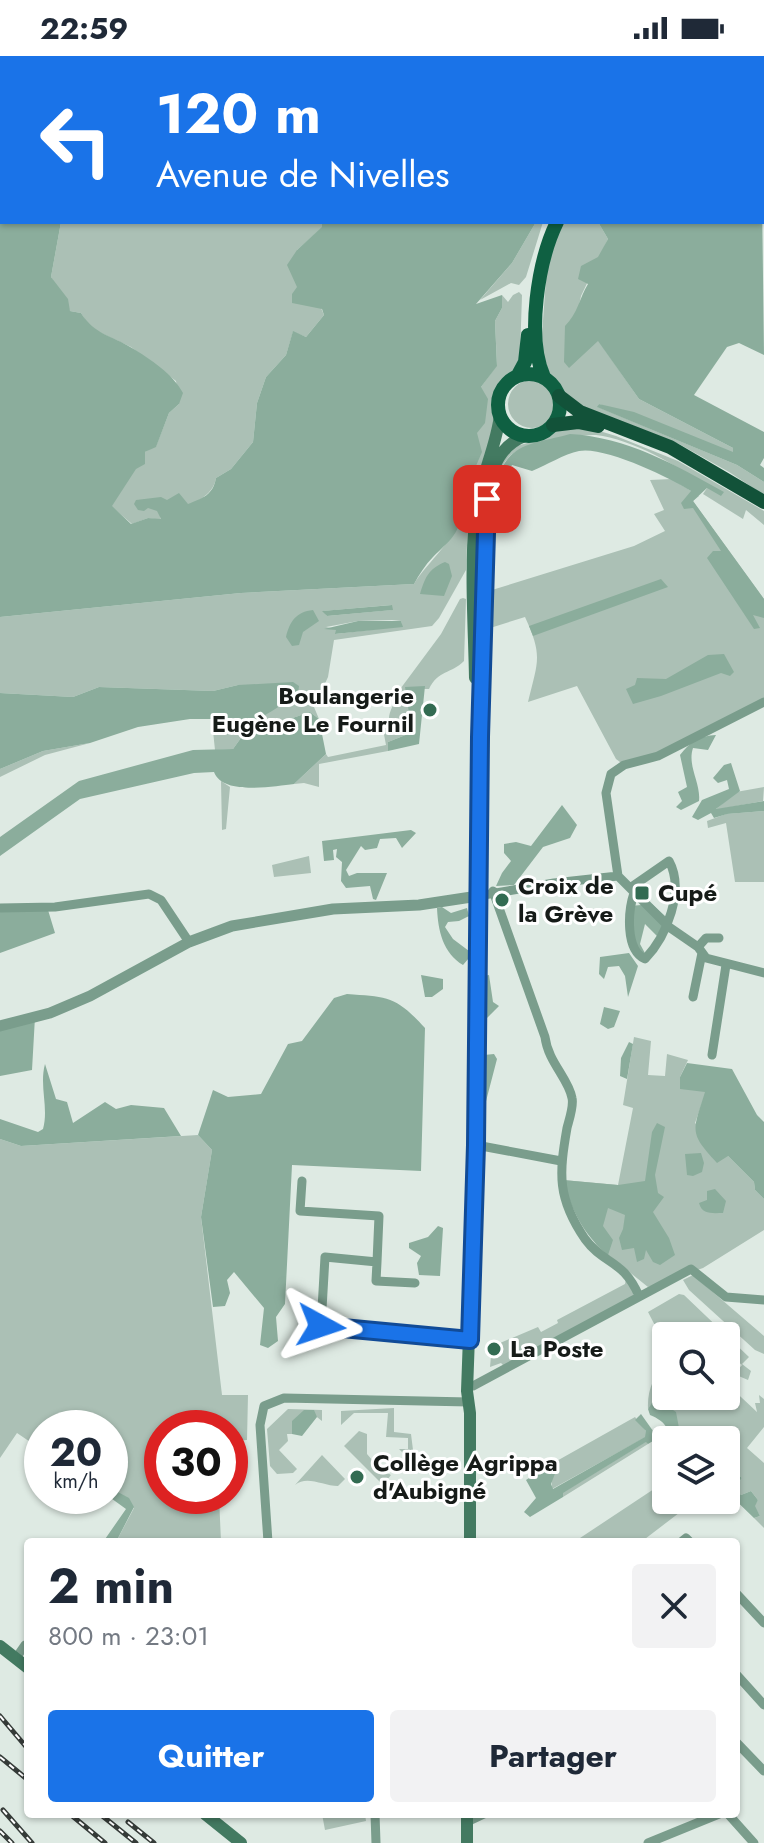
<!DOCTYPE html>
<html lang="fr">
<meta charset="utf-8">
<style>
:root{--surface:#fff;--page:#f2f2f3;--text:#1f2937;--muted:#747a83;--accent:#1a73e8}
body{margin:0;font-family:Jost,sans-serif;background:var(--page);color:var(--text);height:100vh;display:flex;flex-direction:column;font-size:30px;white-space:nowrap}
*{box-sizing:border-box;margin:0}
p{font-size:26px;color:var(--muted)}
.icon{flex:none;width:44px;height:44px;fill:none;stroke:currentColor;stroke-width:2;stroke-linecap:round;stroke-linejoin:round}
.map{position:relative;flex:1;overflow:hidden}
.panel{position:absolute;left:24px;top:1482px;width:716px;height:280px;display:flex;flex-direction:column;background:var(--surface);border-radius:8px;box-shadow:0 2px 6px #0004}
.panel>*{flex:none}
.top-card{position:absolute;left:0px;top:0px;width:764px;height:168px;box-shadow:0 2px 6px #0004;background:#1a73e8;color:#fff;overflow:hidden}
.fabs{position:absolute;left:652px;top:1266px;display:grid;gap:16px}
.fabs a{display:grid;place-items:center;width:88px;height:88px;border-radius:8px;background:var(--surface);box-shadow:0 2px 6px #0004;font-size:40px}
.speed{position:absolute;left:24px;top:1354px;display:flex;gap:16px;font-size:40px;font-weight:700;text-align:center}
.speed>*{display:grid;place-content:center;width:104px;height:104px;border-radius:50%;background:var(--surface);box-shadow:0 2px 6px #0004;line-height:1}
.speed small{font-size:20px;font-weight:400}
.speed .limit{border:12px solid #d22;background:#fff;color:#111}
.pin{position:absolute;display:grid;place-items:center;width:68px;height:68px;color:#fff;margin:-34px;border-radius:16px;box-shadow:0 4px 12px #0006}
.me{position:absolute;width:88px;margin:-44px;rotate:95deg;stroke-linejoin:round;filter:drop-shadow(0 0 6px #0008)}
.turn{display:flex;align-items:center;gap:28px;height:168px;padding:0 24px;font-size:36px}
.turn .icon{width:104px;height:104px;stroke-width:2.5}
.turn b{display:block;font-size:56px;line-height:68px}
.round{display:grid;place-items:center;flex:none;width:84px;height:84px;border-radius:8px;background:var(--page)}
.headline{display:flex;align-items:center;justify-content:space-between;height:136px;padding:0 24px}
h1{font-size:48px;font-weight:700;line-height:60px}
.button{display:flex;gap:16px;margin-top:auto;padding:16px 24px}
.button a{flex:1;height:92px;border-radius:8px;background:var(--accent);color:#fff;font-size:32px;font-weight:700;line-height:92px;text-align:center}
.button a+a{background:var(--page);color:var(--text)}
.status{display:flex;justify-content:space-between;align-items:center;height:56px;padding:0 40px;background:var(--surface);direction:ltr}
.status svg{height:22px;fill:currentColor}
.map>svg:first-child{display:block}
</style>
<div class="status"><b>22:59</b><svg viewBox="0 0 49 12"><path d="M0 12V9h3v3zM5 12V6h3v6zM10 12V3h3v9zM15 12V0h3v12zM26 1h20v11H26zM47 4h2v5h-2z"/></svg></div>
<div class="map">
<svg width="764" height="1787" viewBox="0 0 764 1787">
<rect width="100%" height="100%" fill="#deeae3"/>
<path fill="#abc0b5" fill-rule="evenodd" d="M132 0H447L448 2H129Z
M61 166H322L323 171 297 194 324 259 306 281 293 276 286 299 266 321 257 347 253 386 231 413 216 422C212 446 181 451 160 459L161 464 148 462 132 468 111 450 145 396 156 390 169 357 179 348 176 325 131 291 90 272 81 257 70 255 51 221Z
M536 166H543L526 221 519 229 511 227 480 244 512 207Z
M562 166H598L608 183 581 240 577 259 598 284 639 343 733 392V397L599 348 598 351 737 409 764 426V439L729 416 679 388 591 355 570 344 549 316 541 292 546 223 550 195Z
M519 236 522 239 520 300 518 309 498 330 493 342 495 366 489 390 469 439 466 514 439 562 432 570 334 584 328 621 314 651 319 663 310 656 243 679 233 693 215 694 213 675H230L238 629 213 635 99 631 73 641 0 637V561L241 537 414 528C429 502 467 478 457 444L466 433 477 377 481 331 497 309 495 265 502 252V239L508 246 513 239ZM391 549 392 554 327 560 323 555ZM392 564 401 565 402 570 336 578V573L326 571 358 565Z
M508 348a24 24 0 1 1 48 0a24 24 0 1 1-48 0Z
M559 373H593L616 380 678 405 764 455V469L746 454 743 463 703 438 707 432C679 410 632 383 596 379 582 378 566 384 553 386 512 393 505 395 493 436 504 373 518 400 559 373Z
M672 423 699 440 693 445 764 543V646L658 700 624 709 616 703 577 630 528 646C538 605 543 600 525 561L487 573 486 549 492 541V534L634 490 665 475 654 458 664 454 650 424Z
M463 542 466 543 464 605C451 618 438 614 429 633H424V631L410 662 408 678 388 686V695L319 708V731L304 727 294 728 326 698 328 701 386 689 382 668 389 666C388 654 395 650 395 640L441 578 460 543Z
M90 687 45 699 0 721V713L43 695Z
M221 725 230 731 226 773 222 774Z
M764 731 763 745 715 754 736 736Z
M764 755V826H735L726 767 708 772 707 765 726 758Z
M309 800 311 817 274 821 272 809Z
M634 981 651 985 648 1019 665 1020 667 998 688 1004 680 1021 706 1036 695 1067 754 1126 755 1134 764 1143V1174L703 1212 648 1231 597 1190 563 1124 618 1129 633 1052 623 1049Z
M198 1079 212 1094 201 1161 222 1339H248L247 1384 230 1385V1372H162V1440H219L221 1486H116L134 1452 116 1435 110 1436V1372H42V1394L17 1377 0 1402V1083L21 1090Z
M693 1219 764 1280V1298L755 1294 689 1234 683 1224Z
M626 1223 634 1236 633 1241 504 1310 501 1307 490 1311 491 1300 502 1295 500 1287 538 1271 541 1276 558 1267 557 1264 625 1228Z
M679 1238 684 1239 749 1301 742 1308 751 1315 748 1324 734 1318 742 1309 726 1296V1280H666V1287L663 1285 648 1256Z
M666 1303V1340H726V1327L757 1356 755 1347H760L759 1339 764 1343V1371L747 1392 764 1407V1472L754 1462 760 1460 754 1450 758 1444 751 1435 741 1439 735 1431 742 1422 726 1406V1384H695L687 1372 679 1373 656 1342 648 1353C647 1332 655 1320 666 1303Z
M394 1352V1376L411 1378 414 1402H408L399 1393H408V1382L386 1381 388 1357H354L341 1369V1355Z
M288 1353 322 1354V1365L313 1358 292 1378H287L288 1385 279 1394 297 1413 293 1417 277 1418 270 1410 267 1373Z
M635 1361 646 1375V1381L552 1433 551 1412 546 1411Z
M359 1375 367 1378V1398L379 1412 391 1419 383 1429 344 1390Z
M647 1385 648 1388 563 1441 562 1437Z
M322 1399 345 1423 338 1430C323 1430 307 1419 295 1429Z
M666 1425V1444H696L641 1486H574Z
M322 1758H365L366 1765 325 1774Z"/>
<path fill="#8bad9c" d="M0 0H132L2 2V166H61L51 221 68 243 70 255 81 257C95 279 111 279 132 292 150 303 173 318 183 337L179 348 169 357 156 391 145 396V408L136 413 112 450 131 468 148 462 161 463 157 455 148 452 144 455 138 454 134 448 136 444 161 441 167 444 179 437 188 448C203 442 213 439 216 422L231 413 253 386 257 347 266 321 286 299 293 275 306 281 324 259 322 253 292 247V238L297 231 287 209 297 194 322 171V166H536L512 207 476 248 502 239V252L495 265 497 310 481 331 488 343 485 367 477 377 482 396 466 433 457 444C466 474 452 482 433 501 425 509 419 519 414 528L241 537 0 561Z
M447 0H601L600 2Z
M762 141 764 299 739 287 727 291 694 339 764 376V402L760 409 764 412V426L737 409 597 351 599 348 634 356 733 396V392L639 343 598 285 569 312 564 306 565 270C578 257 579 243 588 228L578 223 581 210 598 201 608 183 598 166H762Z
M570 378C626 381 676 409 724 436L721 440 707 432 693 445 764 543V562L753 559 760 572 754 573 707 502 713 495H721L693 452 684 453 681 447 691 435C669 421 604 390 579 395 564 398 547 409 532 415L512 409 500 432 495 430C507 386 530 389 570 378Z
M445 506 449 508 452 520 444 540 420 538C425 522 428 513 445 506Z
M661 523 668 531 533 580 529 570Z
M392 549 393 554 327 560 322 555Z
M313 554 319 565 303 576 299 589 292 590 286 581C290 565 296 556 313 554Z
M358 565H401L403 571 335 578 336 574 324 573Z
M724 598 734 616 730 620 721 617 661 640 633 648 626 633 635 629 637 622 666 623 708 599Z
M293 626 299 630 298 638C273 655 244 675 213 675L216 663H190L138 671 90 687 43 695 0 713V637L73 641 99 631 213 635 238 629Z
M425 630 419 688 388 695V686L408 678 411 670 405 631Z
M310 656 319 663 326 698 294 728C274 730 223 740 214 716L194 717 80 743 0 800V781L79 725 193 694 233 693 243 679Z
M716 679 708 694 693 692C687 710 701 727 699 745L681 754 676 751 682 745 678 736 687 731 680 699C690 686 699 680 716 679Z
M731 707 740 735 716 753 764 745V755L727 758 714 762 711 757 698 764 692 761 702 744 729 733 727 724 718 727 713 722 724 709Z
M562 749 577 769 570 782 543 791 514 829 496 830 502 817 511 805 504 797V788L516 786 531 790Z
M411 774 416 777 402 792 396 782 380 783 377 792 365 794 361 790 346 814 349 820 357 817H387L376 844 373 843 370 830 346 832 341 825 342 806 336 801 337 793 333 794 334 804 324 805 322 785Z
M652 848 665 860 660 883 645 868 640 888 646 899 633 891 630 850Z
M0 849 48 854 55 877 0 897Z
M442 851 451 857 467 852 469 860 459 865 448 866 445 871 453 883 469 895V902L463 909C443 897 438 875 437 852Z
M629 897 638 910 628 941 625 920 619 910 608 911 604 923 599 918 600 901Z
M421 919 443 923V933L432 941H425Z
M489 919 493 946 499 950 487 962V970L481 971 483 920Z
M347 938C388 941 396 940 425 972L421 1115 292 1109 285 1248 276 1261 278 1285 268 1292 260 1289 264 1252 234 1216 227 1224 230 1237 225 1250 213 1251 201 1161 212 1094 198 1079 213 1034 228 1041 261 1038 288 988 302 985 334 942Z
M604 951 620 955 614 971 608 973 600 968Z
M35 961 32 1014 0 1020V970Z
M629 986 633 988 627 1023 620 1020 621 1002Z
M494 998 497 1003 485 1049 481 1046 484 999Z
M687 1007 732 1013 757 1059 764 1066V1143L755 1134 754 1126 728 1100 717 1107C688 1076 693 1075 705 1036L680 1033V1021Z
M45 1008 56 1043 67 1046 73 1067 105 1046 116 1053 131 1049 164 1052 181 1080 21 1090 0 1083V1063L38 1076 43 1073C49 1052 39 1030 45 1008Z
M657 1067 665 1071 655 1119 658 1137 664 1141 653 1156 669 1182 675 1199 660 1209 653 1206 646 1194 644 1203 637 1206 634 1192 622 1194 619 1182 623 1173 625 1159 608 1152 603 1170 613 1184 608 1199C583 1178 572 1155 563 1124L618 1129 645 1125 652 1076Z
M701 1097 704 1107 702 1116 693 1120 687 1119 685 1098Z
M715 1133 726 1145 723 1157C713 1157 702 1159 699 1147L707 1144V1135Z
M438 1170 443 1172 440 1220 419 1219 417 1207 421 1200 409 1192V1187L428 1181Z
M655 1342 676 1356 679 1372H687L695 1384H674C666 1372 667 1366 650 1359L648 1353Z
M304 1354H314L317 1361 302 1380 292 1378V1365Z
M641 1358 658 1382 648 1388 646 1386 563 1437V1441L530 1461 524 1456 536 1442 526 1424C536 1418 545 1407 556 1415L551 1428 553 1433 645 1381 646 1375 635 1364Z
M726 1406 742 1422 735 1431 741 1439 751 1435 758 1444 755 1450 760 1460 754 1462 726 1435Z
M116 1435 129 1442 134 1451 116 1486H103L126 1453 108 1440 110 1436Z"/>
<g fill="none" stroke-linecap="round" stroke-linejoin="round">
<path stroke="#7a9d8c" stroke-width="9" d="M618 820 606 737 611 718 624 709 658 700 764 646
M630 832 669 805C685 834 667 880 645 903 625 894 628 855 634 837
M493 835 545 981C548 1006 569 1023 572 1042 574 1050 569 1064 567 1072 559 1118 557 1142 585 1183 604 1209 623 1203 639 1240
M478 840 554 827 618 820 669 871 698 891 706 902 764 917
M0 852 55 851 149 838 161 844 189 886
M698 891 706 882H719
M693 941 702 897
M712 999 726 909
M476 1089 561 1105
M302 1125 300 1155 379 1160 377 1206 325 1201 321 1270 470 1284
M377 1206 376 1225 415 1227
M473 1330 691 1213 726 1241 764 1244
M268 1486 260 1369 264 1350 284 1342 469 1346
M681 1486 686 1482 690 1486
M736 1537 764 1567
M16 1602 25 1589
M736 1618 764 1649
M736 1686 764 1715
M375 1758 376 1787
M728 1758 754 1787
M467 1766 484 1758
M648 1787 719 1758"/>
<path stroke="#7a9d8c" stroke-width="11" d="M0 970 50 957 90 940 189 886 232 870 333 853 419 849 478 840"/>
<path stroke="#437a61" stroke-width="12" d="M475 622C474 569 470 515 475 461 478 425 496 394 500 359
M470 1486V1357L467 1335 476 1089 478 840 485 455C489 424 493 392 525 380
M0 1590 28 1612
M205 1758 241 1787
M467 1787V1758"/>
<path stroke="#0f6042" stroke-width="14" d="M610 0V2
M498 349a31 31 0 1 1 62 0a31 31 0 1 1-62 0Z
M518 319 525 306 528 279
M544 321C526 281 538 205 557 166"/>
<path stroke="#125239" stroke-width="14" d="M559 340 580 356 670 391 764 446
M553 369 578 366 598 370"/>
<g stroke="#353b38" stroke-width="5">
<path id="rail" d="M0 1660 28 1693
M0 1701 28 1724
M3 1754 32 1787
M70 1758 105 1787
M100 1758 136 1787
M128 1766 154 1787
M0 1775 12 1787"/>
</g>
<use href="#rail" stroke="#fff" stroke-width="2" stroke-dasharray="6" stroke-linecap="butt"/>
</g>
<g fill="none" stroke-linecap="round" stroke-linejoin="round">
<g stroke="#114b97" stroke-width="20">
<path id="route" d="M321 1270 470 1284 476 1089 480 681 487 443"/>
</g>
<use href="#route" stroke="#1a73e8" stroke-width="14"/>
</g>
<g fill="#336b52" stroke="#fff" stroke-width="3">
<circle cx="430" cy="654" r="8"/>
<rect x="634" y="829" width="16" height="16" rx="4"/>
<circle cx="502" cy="844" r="8"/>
<circle cx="494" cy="1293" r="8"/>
<circle cx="357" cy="1421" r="8"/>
</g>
<g text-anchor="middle" stroke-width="6" stroke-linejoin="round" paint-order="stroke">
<g font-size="24" font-weight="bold" fill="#161b18" stroke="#fff" text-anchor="start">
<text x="414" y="648" text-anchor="end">Boulangerie<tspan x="414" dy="28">Eugène Le Fournil</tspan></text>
<text x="518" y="838">Croix de<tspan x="518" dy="28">la Grève</tspan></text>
<text x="658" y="845">Cupé</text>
<text x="510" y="1301">La Poste</text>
<text x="373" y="1415">Collège Agrippa<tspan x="373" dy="28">d'Aubigné</tspan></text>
</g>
</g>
</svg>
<div class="fabs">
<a><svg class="icon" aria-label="search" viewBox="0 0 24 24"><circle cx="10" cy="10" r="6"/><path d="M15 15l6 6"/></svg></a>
<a><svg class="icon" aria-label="layers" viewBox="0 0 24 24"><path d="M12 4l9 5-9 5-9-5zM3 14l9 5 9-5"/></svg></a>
</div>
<div class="speed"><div>20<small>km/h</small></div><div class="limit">30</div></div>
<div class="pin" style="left:487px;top:443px;background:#d93025"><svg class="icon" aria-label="arrive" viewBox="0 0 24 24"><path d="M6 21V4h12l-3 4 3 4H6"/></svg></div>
<svg class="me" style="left:321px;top:1270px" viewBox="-20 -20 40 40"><path d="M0-17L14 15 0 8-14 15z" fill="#1a73e8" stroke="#fff" stroke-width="4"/></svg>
<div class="top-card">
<div class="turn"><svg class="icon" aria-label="left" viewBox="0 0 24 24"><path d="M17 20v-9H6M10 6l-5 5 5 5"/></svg><div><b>120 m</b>Avenue de Nivelles</div></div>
</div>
<section class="panel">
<div class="headline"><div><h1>2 min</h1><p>800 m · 23:01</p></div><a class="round"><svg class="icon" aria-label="close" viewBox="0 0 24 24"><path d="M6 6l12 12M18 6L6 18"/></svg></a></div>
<div class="button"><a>Quitter</a><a>Partager</a></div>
</section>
</div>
